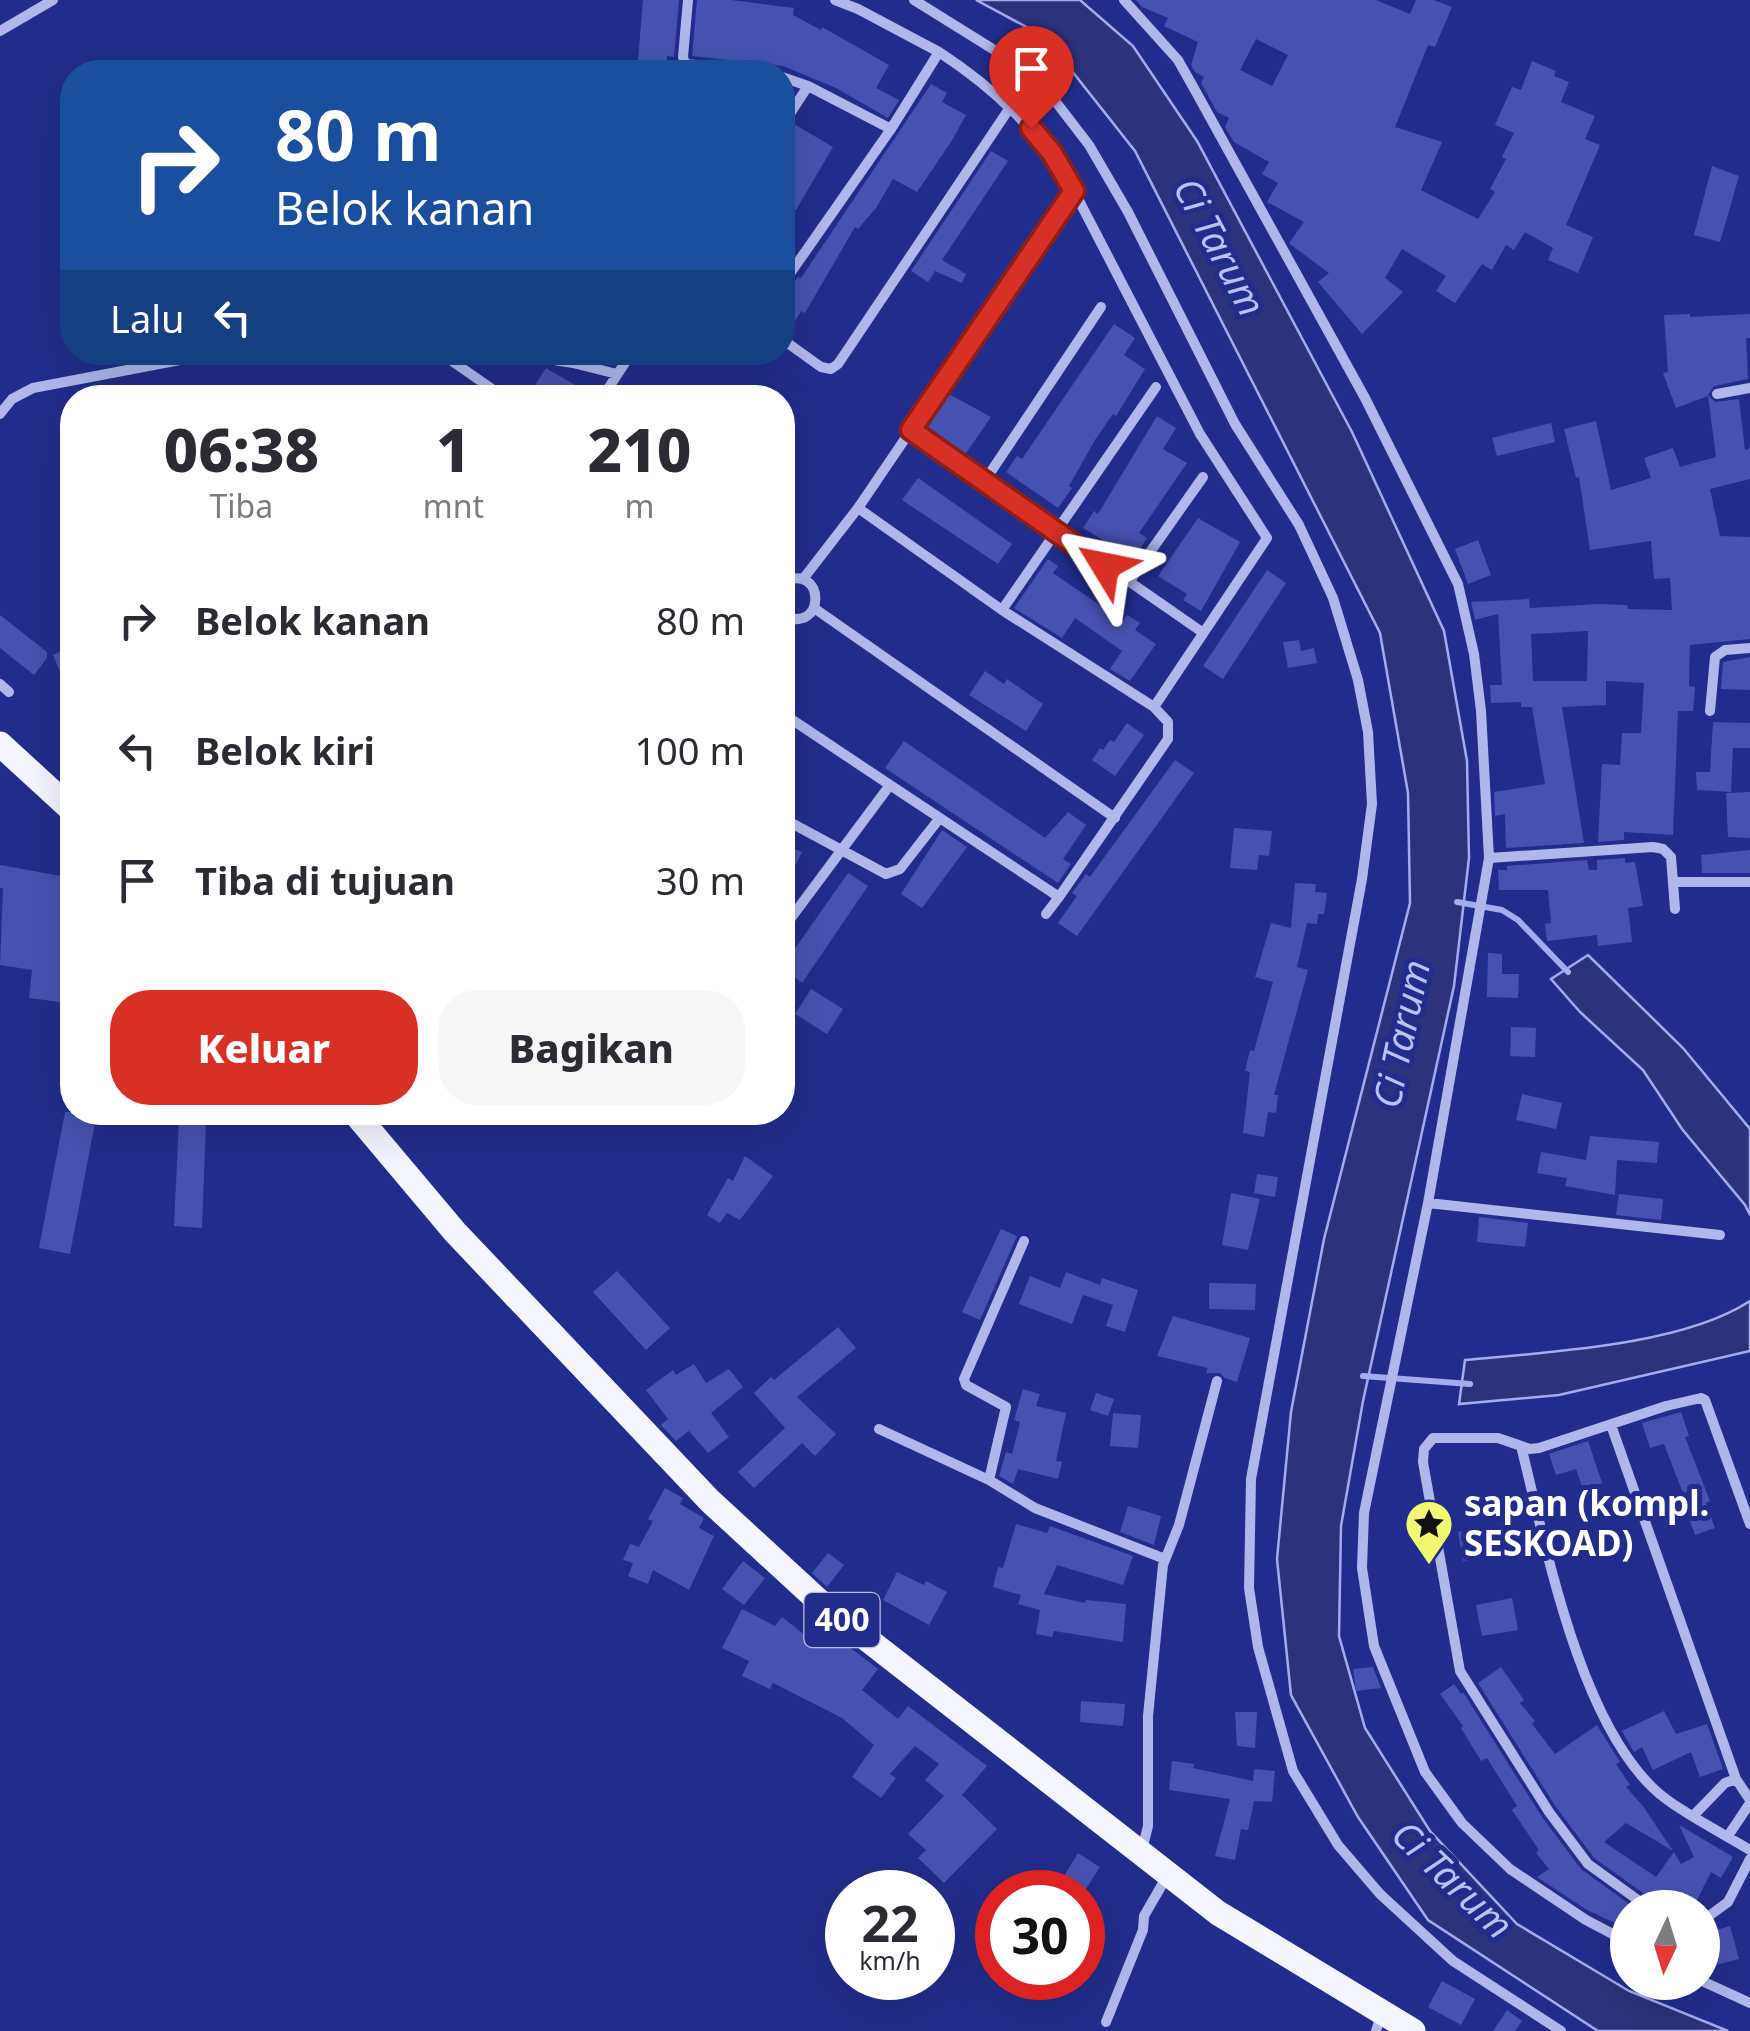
<!DOCTYPE html>
<html lang="id">
<style>
:root{--surface:#fff;--page:#f7f7f7;--text:#2b2b33;--muted:#7c7c81;--accent:#d93025}
body{margin:0;font-family:"Noto Sans",sans-serif;background:var(--page);color:var(--text);height:100vh;display:flex;flex-direction:column;font-size:38px;white-space:nowrap}
*{box-sizing:border-box;margin:0}
p{font-size:32px;color:var(--muted)}
.icon{flex:none;width:55px;height:55px;fill:none;stroke:currentColor;stroke-width:2;stroke-linecap:round;stroke-linejoin:round}
.map{position:relative;flex:1;overflow:hidden}
.details{position:absolute;left:60px;top:385px;width:735px;height:740px;display:flex;flex-direction:column;background:var(--surface);border-radius:40px;box-shadow:0 10px 40px #0002}
.details>*{flex:none}
.guide{position:absolute;left:60px;top:60px;width:735px;height:305px;border-radius:40px;box-shadow:0 10px 40px #0002;background:#1a4fa0;color:#fff;overflow:hidden}
.needle{width:65px;rotate:184deg}
.fabs{position:absolute;left:1610px;top:1890px;display:grid;gap:20px}
.fabs a{display:grid;place-items:center;width:110px;height:110px;border-radius:50%;background:var(--surface);box-shadow:0 10px 40px #0002;font-size:50px}
.speed{position:absolute;left:825px;top:1870px;display:flex;gap:20px;font-size:50px;font-weight:700;text-align:center}
.speed>*{display:grid;place-content:center;width:130px;height:130px;border-radius:50%;background:var(--surface);box-shadow:0 10px 40px #0002;line-height:1}
.speed small{font-size:25px;font-weight:400}
.speed .limit{border:15px solid #d22;background:#fff;color:#111}
.pin{position:absolute;display:grid;place-items:center;width:85px;height:85px;color:#fff;margin:-102px -42px;border-radius:50% 50% 50% 0;rotate:-45deg;box-shadow:0 0 10px #0007}
.pin .icon{rotate:45deg}
.me{position:absolute;width:110px;margin:-55px;rotate:305deg;stroke-linejoin:round;filter:drop-shadow(0 0 8px #0008)}
.turn{display:flex;align-items:center;gap:35px;height:210px;padding:0 50px;font-size:45px}
.turn .icon{width:130px;height:130px;stroke-width:2.5}
.turn b{display:block;font-size:70px;line-height:85px}
.then{display:flex;align-items:center;height:95px;padding:0 50px;background:#0003;gap:20px;font-size:38px}
.eta{display:flex;justify-content:space-evenly;align-items:center;height:170px;text-align:center}
.eta b{font-size:60px;font-weight:800;line-height:70px}
.action{display:flex;gap:20px;margin-top:auto;padding:20px 50px}
.action a{flex:1;height:115px;border-radius:40px;background:var(--accent);color:#fff;font-size:40px;font-weight:800;line-height:115px;text-align:center}
.action a+a{background:var(--page);color:var(--text)}
ul{padding:0;list-style:none}
li{display:flex;align-items:center;gap:30px;height:130px;padding:0 50px}
li div{flex:1}
li b{display:block;font-size:38px}
li em{font-style:normal}
.map>svg:first-child{display:block}
</style>
<div class="map">
<svg width="1750" height="2031" viewBox="0 0 1750 2031">
<rect width="100%" height="100%" fill="#212d8c"/>
<path fill="#2b337c" stroke="#a3aded" stroke-width="2.5" d="M976 0H1080L1133 46 1197 141 1352 432 1444 631 1467 761 1469 858 1454 986 1363 1401 1341 1526 1339 1636 1365 1728 1430 1831 1517 1924 1629 1991 1728 2031H1598L1428 1920 1358 1817 1291 1695 1277 1559 1291 1412 1324 1239 1410 903 1408 793 1380 633 1135 151 1045 37Z
M1588 955 1683 1048 1750 1129V1215L1745 1205 1682 1129 1643 1070 1580 1012 1551 979Z
M1750 1301V1351L1559 1395 1459 1404 1465 1360C1547 1352 1681 1346 1750 1301Z"/>
<g fill="none" stroke-linecap="round" stroke-linejoin="round">
<path stroke="#a3aded" stroke-width="6" d="M1457 902 1502 910 1518 920 1568 972
M1363 1376 1470 1384"/>
</g>
<path fill="#4652b2" fill-rule="evenodd" d="M643 0H679L674 57 667 56 666 72H637Z
M697 0H731L794 8 793 15 821 30 822 27 889 65 876 88 899 100 888 118 836 88 783 66 692 56Z
M1136 0H1376L1410 14 1416 0H1434L1452 7 1435 47 1428 45 1395 127 1442 142 1421 190 1478 219 1495 192 1490 189 1506 159 1502 157 1514 133 1495 125 1512 87 1521 90 1532 61 1556 71 1554 76 1569 82 1561 102 1595 116 1585 139 1600 145 1566 225 1593 237 1578 273 1548 260 1553 248 1525 232 1514 250 1506 245 1492 270 1482 264 1455 303 1436 291 1446 276 1402 249 1385 278 1403 292 1362 334 1318 282 1329 273 1291 245 1289 243 1304 222 1267 202 1278 183 1262 174 1269 162 1234 142 1225 127 1229 118 1217 112 1201 83 1204 77 1195 72 1191 65 1198 42 1164 26 1168 18 1142 7ZM1256 39 1288 55 1272 86 1240 70Z
M931 84 947 93 942 102 966 115 951 142 917 192 893 179 876 208 858 229 855 227 805 313 801 311 788 333 782 330V300L787 292 798 277 801 278Z
M794 124 833 147 796 210 793 208 782 226V190L792 174 782 168V140Z
M991 151 1008 161 942 260 966 274 962 283 935 271 928 282 911 271Z
M1712 166 1739 176 1720 242 1694 235Z
M1690 314V317L1750 314V338H1746L1748 379 1714 386 1708 395 1715 402 1739 399 1745 450 1750 448V479L1710 489 1720 536 1750 537V639L1690 645 1689 686 1695 687 1693 711H1678L1673 835 1624 832V840L1598 842 1602 764 1620 765 1622 733H1641L1644 683 1606 681V705L1562 707 1584 843 1506 848 1505 814 1495 816 1494 792 1545 784 1532 707H1521V702L1491 703 1490 685H1502L1498 614 1475 620 1471 602 1529 599 1530 608 1599 604 1627 605 1628 609 1672 610 1670 578 1654 579 1651 541 1590 550 1579 477 1576 478 1564 429 1596 421 1611 490 1651 478 1644 458 1673 448 1680 467 1716 457 1708 396 1676 408 1663 373 1668 372 1664 315ZM1588 631 1587 681H1533L1531 634Z
M1114 324 1135 338 1124 355 1145 369 1116 416 1113 414 1095 440 1069 486 1072 488 1058 508 1006 472 1017 456 1022 459Z
M546 368 594 396 593 398H527Z
M947 393 991 417 964 456 923 428Z
M1157 416 1176 428 1163 449 1187 463 1139 533 1147 538 1134 559 1083 528 1094 511 1098 514Z
M1551 423 1555 442 1497 456 1492 438Z
M918 478 1012 544 998 564 902 500Z
M1198 518 1240 542 1201 611 1183 600 1187 594 1158 576Z
M1478 540 1491 575 1468 584 1455 549Z
M1048 559 1058 566 1053 573 1123 621 1127 615 1140 623 1135 630 1156 644 1130 681 1110 669 1122 651 1075 618 1062 638 1014 608Z
M1267 570 1286 583 1223 679 1203 666Z
M0 615 47 652V658L34 675 0 648Z
M1299 640 1301 651 1314 648 1317 663 1288 668 1283 642Z
M72 646V700L53 655Z
M1750 657V690L1721 689 1723 662Z
M985 671 1004 684 1007 679 1043 704 1026 731 969 695Z
M1713 722 1750 723V748H1733L1731 792 1697 790 1696 772H1710Z
M1127 723 1144 735 1115 776 1092 760 1100 748 1103 750 1110 740 1114 742Z
M904 741 1045 838 1068 812 1086 825 1063 859 1071 864 1058 883 885 768Z
M1175 760 1194 773 1077 936 1058 923 1077 896 1072 893 1086 874 1090 877Z
M1750 792V838L1728 837 1726 793Z
M1234 828 1272 831 1269 856 1259 855 1257 870 1230 868Z
M942 830 967 847 922 908 901 894Z
M782 844 802 852 782 891Z
M1750 850V873H1702L1701 855Z
M1625 858V863L1635 862 1643 906 1628 908 1632 942 1598 946 1597 935 1547 941 1545 924 1551 923 1548 890H1499L1498 870H1507V866L1587 860 1589 870H1597V860Z
M0 865 72 878V951L69 982 60 981V1002L29 998 32 970 0 965 3 888H0Z
M848 873 868 886 802 983 782 967Z
M1295 883 1316 884 1315 892 1327 893 1324 914H1318L1317 924 1307 923 1297 967 1308 970 1274 1095H1278L1276 1113 1268 1112 1264 1137 1243 1133 1250 1072 1245 1071 1250 1050 1254 1051 1273 982 1255 977 1271 923 1291 928Z
M1488 953 1502 954V974H1519L1518 998 1487 997Z
M811 989 843 1009 827 1034 795 1014Z
M1511 1027 1536 1028 1535 1057 1510 1056Z
M1522 1094 1562 1103 1556 1129 1516 1120Z
M65 1112H97L70 1254 39 1248Z
M179 1120 206 1121 202 1228 174 1226Z
M1590 1136 1659 1142 1657 1163 1617 1160 1615 1195 1565 1186 1567 1178 1537 1173 1541 1152 1586 1160Z
M745 1156 773 1176 740 1220 727 1213 720 1223 707 1215 728 1178 733 1181Z
M1257 1174 1278 1177 1275 1197 1254 1193Z
M1231 1193 1260 1199 1248 1250 1222 1245Z
M1619 1194 1663 1199 1661 1220 1616 1215Z
M1479 1217 1528 1223 1525 1247 1477 1242Z
M1001 1229 1017 1236 980 1320 962 1312Z
M617 1271 670 1328 646 1350 593 1292Z
M1066 1272 1100 1285 1102 1278 1138 1290 1125 1332 1106 1326 1113 1305 1083 1295 1072 1324 1019 1304 1030 1276 1060 1288Z
M1209 1283 1256 1284 1255 1310 1209 1309Z
M1173 1316 1250 1338 1237 1382 1225 1378 1220 1373H1206L1208 1368 1157 1356Z
M838 1327 856 1348 797 1397 836 1434 815 1456 802 1443 754 1488 738 1472 785 1428 754 1393 771 1377 774 1380Z
M694 1364 706 1383 729 1369 743 1387 711 1413 729 1437 708 1453 689 1431 676 1441 661 1425 668 1419 646 1390 673 1370 676 1375Z
M1023 1389 1040 1394 1036 1406 1066 1413 1056 1461 1062 1462 1058 1479 1018 1469 1013 1484 999 1476 1006 1452 1012 1454 1020 1422 1014 1420Z
M1096 1393 1114 1399 1108 1416 1090 1410Z
M1681 1412 1689 1436 1685 1437 1710 1501 1706 1503 1715 1528 1695 1535 1688 1515 1691 1514 1664 1444 1650 1448 1642 1423Z
M1113 1413 1141 1415 1138 1448 1110 1446Z
M1588 1441 1602 1483 1583 1489 1576 1469 1556 1475 1549 1454Z
M665 1488 683 1498 680 1504 704 1518 699 1528 714 1536 689 1590 653 1570 648 1584 628 1576 633 1563 623 1560 630 1544 639 1547 653 1521 648 1519Z
M1128 1506 1161 1516 1154 1545 1120 1532Z
M1507 1523 1512 1552 1463 1561 1458 1532Z
M1016 1524 1047 1533 1050 1526 1133 1556 1123 1585 1057 1565 1044 1594 1085 1603 1086 1600 1126 1604 1123 1642 1054 1631 1052 1637 1036 1634 1040 1610 1018 1604 1021 1595 993 1587 998 1567 1003 1568Z
M828 1553 844 1565 827 1587 812 1573Z
M743 1561 765 1578 744 1605 722 1589Z
M897 1572 924 1585 926 1581 947 1592 929 1625 883 1600Z
M1512 1598 1518 1630 1482 1636 1476 1605Z
M742 1609 775 1626 782 1617 806 1636 814 1620 878 1669 862 1690 898 1719 908 1706 987 1766 962 1795 997 1829 944 1883 918 1858 926 1850 908 1834 944 1796 925 1780 939 1764 915 1746 890 1774 896 1778 881 1798 852 1777 874 1745 842 1718 773 1683 770 1689 742 1676 749 1661 722 1648Z
M1373 1667 1381 1688 1356 1691 1353 1669Z
M1501 1667 1524 1700 1520 1703 1535 1721 1532 1724 1555 1754 1597 1725 1620 1762 1616 1764 1630 1785 1626 1787 1643 1806 1673 1851 1626 1823 1604 1842 1656 1877 1674 1852 1681 1864 1694 1857 1679 1825 1733 1857 1721 1878 1711 1872 1693 1908H1658L1654 1901 1594 1858 1556 1807 1478 1683Z
M1454 1684 1461 1694 1463 1692 1542 1817 1581 1869 1628 1903V1929L1587 1910 1537 1877 1549 1869 1536 1853 1539 1850 1512 1810 1517 1806 1487 1758 1481 1761 1461 1728 1463 1726 1440 1694Z
M1081 1701 1125 1704 1123 1726 1080 1722Z
M1664 1711 1676 1734 1707 1724 1723 1769 1700 1777 1691 1752 1653 1770 1642 1747 1634 1752 1622 1731Z
M1235 1712H1257L1255 1748 1237 1746Z
M1172 1761 1194 1764 1193 1768 1253 1781 1254 1769 1275 1771 1272 1802 1254 1801 1248 1830 1241 1829 1235 1860 1215 1856 1230 1799 1169 1790Z
M1078 1853 1100 1867 1084 1892H1069L1058 1886Z
M1730 1926 1739 1959 1716 1965 1713 1955 1702 1957V1938L1708 1937 1707 1933Z
M1442 1981 1475 1999 1461 2025 1428 2007Z
M1507 2010 1522 2021 1515 2031H1493Z"/>
<g fill="none" stroke-linecap="round" stroke-linejoin="round">
<path stroke="#afb7eb" stroke-width="10" d="M688 0 683 57 685 64 768 72
M914 0 1012 61 1052 97 1089 145 1128 212 1235 424 1299 525 1333 598 1358 680 1368 732 1372 804 1362 879 1251 1479 1249 1588 1258 1647 1293 1771 1338 1845 1380 1894 1453 1961 1561 2031
M1124 0 1178 60 1196 92 1365 398 1458 584 1474 654 1481 711 1489 858 1428 1203 1364 1513 1362 1568 1374 1646 1425 1772 1462 1823 1510 1869 1586 1920 1628 1942
M0 31 53 0
M782 77 808 86 891 129 939 52 858 9 835 0
M782 126 808 86
M782 285 891 129
M782 339 821 367 831 369 838 364 1011 106
M439 352 505 398
M504 352 573 363 617 374
M1717 394 1750 388
M602 398 632 352
M0 414 12 399 33 388 222 352
M911 430 1074 191C1039 131 997 90 939 52
M984 482 1101 307
M858 508 1002 610 1154 707 1267 538 1200 434 1074 191
M803 579 858 508 911 430 1202 632
M782 582C827 561 826 637 782 615
M1129 582 1203 477
M814 608 1115 818
M1002 610 1156 387
M0 684 9 692
M1710 711 1715 657 1725 650 1750 648
M782 713 890 785
M782 818 886 874 900 869 939 819
M1489 858 1653 847 1663 849 1671 857 1675 909
M1673 882H1750
M1046 914 1059 897
M782 930 890 785 1059 897 1168 739V722L1154 707
M1428 1203 1720 1235
M1024 1241 964 1379 966 1385 1006 1407 989 1480 1035 1508 1165 1559
M1611 1425 1736 1779
M879 1429 989 1480
M1521 1446C1546 1546 1578 1716 1653 1788 1673 1808 1724 1834 1750 1850
M1694 1815 1725 1783 1736 1779 1750 1800
M1728 1836 1750 1803
M1142 1850 1148 1826V1716L1163 1565 1179 1525 1217 1381
M1649 1908 1588 1864 1549 1812 1460 1671 1423 1462 1424 1449 1433 1438H1498L1530 1449 1539 1448 1666 1406 1701 1398 1705 1400 1750 1524
M1702 1921 1728 1902 1750 1859
M1702 1981 1750 2003
M1106 2022 1143 1930 1144 1916 1167 1876
M1376 2031 1382 2012"/>
<path stroke="#f4f5fe" stroke-width="25" d="M0 744 72 810
M354 1112 455 1232 710 1501 822 1604 1218 1913 1413 2031"/>
</g>
<g fill="none" stroke-linecap="round" stroke-linejoin="round">
<g stroke="#8d1f18" stroke-width="25">
<path id="route" d="M1031 128 1052 153 1074 191 911 430 1105 566"/>
</g>
<use href="#route" stroke="#d93025" stroke-width="18"/>
</g>
<defs>
<g id="sight-pin" transform="scale(2.5)"><path d="M0 17L-7.5 6A9.5 9.5 0 1 1 7.5 6Z" fill="#f2f871" stroke="#212d8c"/><path d="M0-6L1.8-2.2L6-1.7L2.9 1.2L3.7 5.4L0 3.3L-3.7 5.4L-2.9 1.2L-6-1.7L-1.8-2.2Z" fill="#111"/></g>
</defs>
<g fill-rule="evenodd">
<use href="#sight-pin" x="1429" y="1524"/>
</g>
<g text-anchor="middle" stroke-width="10" stroke-linejoin="round" paint-order="stroke">
<rect fill="#212d8c" stroke="#bcc0dc" stroke-width="2.5" x="804.5" y="1593" width="75" height="54" rx="8"/>
<g font-size="32" font-weight="bold" fill="#fff">
<text x="842" y="1631">400</text>
</g>
<g font-size="35" font-weight="bold" fill="#fff" stroke="#212d8c" text-anchor="start">
<text x="1464" y="1516">sapan (kompl.<tspan x="1464" dy="40">SESKOAD)</tspan></text>
</g>
<g font-size="38" font-style="italic" fill="#bbc2f3" stroke="#212d8c">
<text transform="translate(1219 247) rotate(62)" y="13">Ci Tarum</text>
<text transform="translate(1402 1034) rotate(-78)" y="13">Ci Tarum</text>
<text transform="translate(1452 1880) rotate(44)" y="13">Ci Tarum</text>
</g>
</g>
</svg>
<div class="fabs">
<a><svg class="needle" viewBox="-14 -14 28 28"><path d="M0-13l5 13h-10z" fill="#e53935"/><path d="M0 13l5-13h-10z" fill="#7c7c81"/></svg></a>
</div>
<div class="speed"><div>22<small>km/h</small></div><div class="limit">30</div></div>
<div class="pin" style="left:1031px;top:128px;background:#d93025"><svg class="icon" aria-label="arrive" viewBox="0 0 24 24"><path d="M6 21V4h12l-3 4 3 4H6"/></svg></div>
<svg class="me" style="left:1105px;top:566px" viewBox="-20 -20 40 40"><path d="M0-17L14 15 0 8-14 15z" fill="#d93025" stroke="#fff" stroke-width="4"/></svg>
<div class="guide">
<div class="turn"><svg class="icon" aria-label="right" viewBox="0 0 24 24"><path d="M7 20v-9h11M14 6l5 5-5 5"/></svg><div><b>80 m</b>Belok kanan</div></div>
<div class="then">Lalu<svg class="icon" aria-label="left" viewBox="0 0 24 24"><path d="M17 20v-9H6M10 6l-5 5 5 5"/></svg></div>
</div>
<section class="details">
<div class="eta">
<div><b>06:38</b><p>Tiba</p></div>
<div><b>1</b><p>mnt</p></div>
<div><b>210</b><p>m</p></div>
</div>
<ul>
<li><svg class="icon" aria-label="right" viewBox="0 0 24 24"><path d="M7 20v-9h11M14 6l5 5-5 5"/></svg><div><b>Belok kanan</b></div><em>80 m</em></li>
<li><svg class="icon" aria-label="left" viewBox="0 0 24 24"><path d="M17 20v-9H6M10 6l-5 5 5 5"/></svg><div><b>Belok kiri</b></div><em>100 m</em></li>
<li><svg class="icon" aria-label="arrive" viewBox="0 0 24 24"><path d="M6 21V4h12l-3 4 3 4H6"/></svg><div><b>Tiba di tujuan</b></div><em>30 m</em></li>
</ul>
<div class="action"><a>Keluar</a><a>Bagikan</a></div>
</section>
</div>
